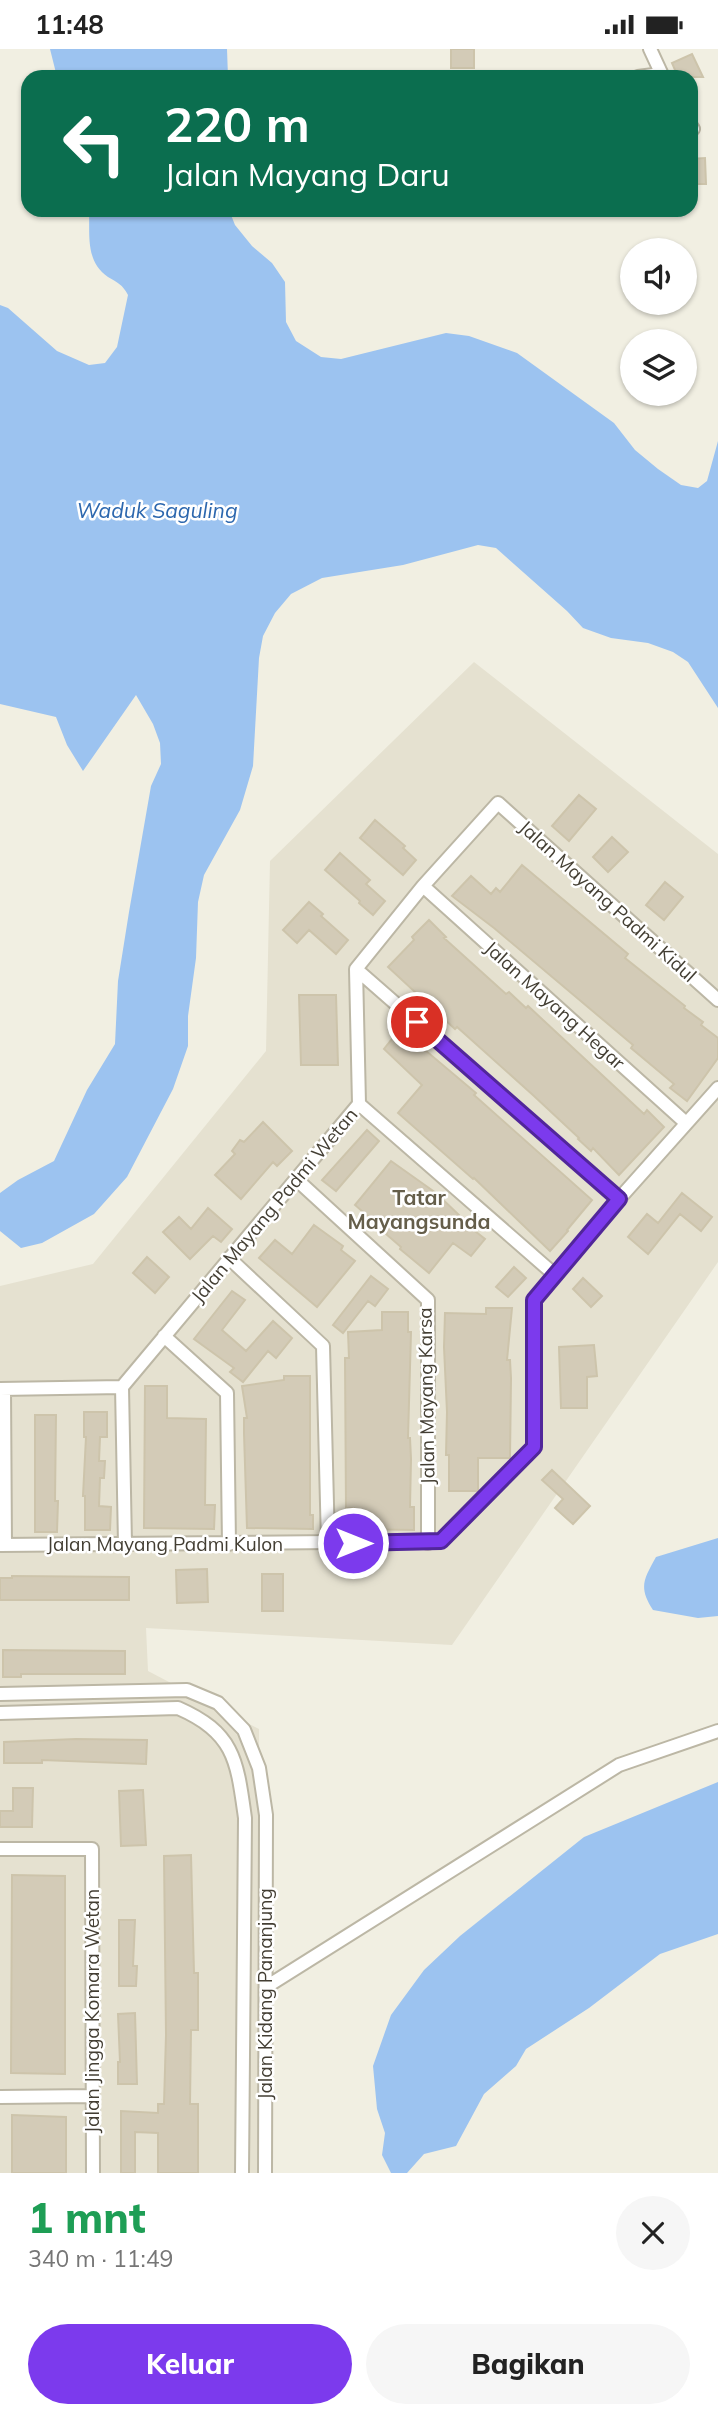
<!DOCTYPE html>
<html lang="id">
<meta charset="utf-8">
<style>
:root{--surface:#fff;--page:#f6f6f6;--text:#222;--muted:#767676;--accent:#7c3aed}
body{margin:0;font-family:Mulish,sans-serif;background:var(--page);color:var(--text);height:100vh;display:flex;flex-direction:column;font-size:26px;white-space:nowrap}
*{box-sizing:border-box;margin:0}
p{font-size:23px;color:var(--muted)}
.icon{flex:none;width:38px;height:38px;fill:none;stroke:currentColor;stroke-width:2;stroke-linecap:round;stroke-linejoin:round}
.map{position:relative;height:2124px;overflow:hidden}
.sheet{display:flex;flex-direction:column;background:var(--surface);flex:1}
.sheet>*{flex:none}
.banner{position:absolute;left:21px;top:21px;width:677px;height:147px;border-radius:21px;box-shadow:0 2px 5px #0004;background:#0b6e4f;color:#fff;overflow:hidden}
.tools{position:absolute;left:620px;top:189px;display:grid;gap:14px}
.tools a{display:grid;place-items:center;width:77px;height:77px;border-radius:50%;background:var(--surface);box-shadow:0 2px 5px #0004;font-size:35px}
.pin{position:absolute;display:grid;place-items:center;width:60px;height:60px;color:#fff;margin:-30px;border:4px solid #fff;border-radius:50%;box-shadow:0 2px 7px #0007}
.me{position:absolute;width:77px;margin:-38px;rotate:90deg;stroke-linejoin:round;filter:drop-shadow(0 0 5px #0008)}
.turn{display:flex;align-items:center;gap:24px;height:147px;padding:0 28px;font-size:32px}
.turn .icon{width:91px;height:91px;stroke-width:2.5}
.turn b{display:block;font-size:49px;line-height:60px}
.round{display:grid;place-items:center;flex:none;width:74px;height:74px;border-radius:37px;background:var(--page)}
.head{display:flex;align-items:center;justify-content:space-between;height:119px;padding:0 28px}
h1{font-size:42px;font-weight:800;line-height:52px;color:#1e9e55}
.cta{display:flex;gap:14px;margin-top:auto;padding:14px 28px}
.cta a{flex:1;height:80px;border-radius:42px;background:var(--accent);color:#fff;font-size:28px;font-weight:800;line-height:80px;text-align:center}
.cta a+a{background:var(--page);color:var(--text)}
.status{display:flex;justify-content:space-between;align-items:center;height:49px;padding:0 35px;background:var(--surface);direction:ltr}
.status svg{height:19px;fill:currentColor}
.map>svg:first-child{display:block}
</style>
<div class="status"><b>11:48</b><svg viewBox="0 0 49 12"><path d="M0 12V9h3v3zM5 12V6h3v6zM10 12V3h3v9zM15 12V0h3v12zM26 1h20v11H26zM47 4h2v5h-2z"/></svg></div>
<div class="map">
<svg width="718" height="2124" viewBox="0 0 718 2124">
<rect width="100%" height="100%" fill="#f1efe2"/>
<path fill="#e5e1d0" d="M474 613 718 805V1213L452 1596 146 1579 148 1622 259 1680 260 2124H0V1237L93 1215 266 1002 270 812Z"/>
<path fill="#9cc3f0" d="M50 0H227L228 28H57Z
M89 161H229L235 176 252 197 272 214 285 233 286 273 296 292 321 308 341 310 446 284 469 287 517 304 614 374 635 401 658 420 681 436 698 439 707 432 718 392V659L688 613 673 603 648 594 611 589 583 579 567 562 496 499 478 496 403 516 322 529 291 545 275 564 263 587 259 609 253 717 240 761 204 826 198 853 196 909 188 967V997L173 1040 127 1128 94 1165 42 1194 21 1199 0 1182V1144L18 1131 54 1112 87 1041 115 995 118 932 129 863 151 737 161 715 160 694 153 675 136 646 83 722 67 696 56 668 0 655V256L8 259 57 302 89 316 105 314 117 298 128 246C122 235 118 234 108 228 85 212 90 186 89 161Z
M718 1489V1567L698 1569 653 1561C638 1538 644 1530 656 1508Z
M718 1733V1885L660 1905 589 1959 526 2000 516 2017 484 2045 456 2097 424 2105 407 2124H391L382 2106 385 2084 377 2060 373 2017 391 1966 424 1921 460 1887 584 1788Z"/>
<path fill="#d3cbb7" stroke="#cdc4ab" stroke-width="2" d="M451 0H474V19H451Z
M692 5 703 28H678L672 14Z
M705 109 706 135H691V110Z
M579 746 596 760 569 792 552 777Z
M375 771 405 797 403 799 416 811 403 826 360 789Z
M612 788 628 803 608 823 593 808Z
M340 804 370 831 366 835 385 852 373 866 359 854 360 852 325 821Z
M522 816 628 905 625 909 685 957 684 959 703 973 701 976 718 989V1009L687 1052 670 1039 674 1035 631 999 633 996 494 879 452 847 471 827 491 845 496 839 500 843Z
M665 833 683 848 664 871 646 856Z
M309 853 323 865 321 867 348 891 336 905 309 881 297 894 283 881Z
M429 871 446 888 444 889 506 945 509 943 526 959 528 957 644 1065 647 1061 664 1078 619 1126 593 1099 591 1102 578 1090 579 1089 534 1047 457 978 455 980 388 918 414 891 412 888Z
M299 946H336L338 1016H301Z
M400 980 476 1044 474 1046 592 1151 567 1181 568 1182 550 1202 474 1129 473 1130 398 1064 422 1036 384 1000Z
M263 1073 292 1102 277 1117 273 1113 241 1150 215 1126 235 1105 232 1102 240 1091 244 1093Z
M367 1081 379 1092 336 1142 322 1131Z
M391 1112 436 1144 459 1166 457 1168 485 1190 471 1207 453 1194 429 1224 400 1200 401 1198 386 1185 387 1184 355 1156Z
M682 1144 712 1168 701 1182 680 1165 648 1205 628 1188 647 1165 658 1174Z
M208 1159 232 1180 221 1193 213 1187 190 1210 163 1183 179 1168 191 1180Z
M314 1176 343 1197 341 1201 355 1212 317 1258 259 1209 275 1191 292 1205Z
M147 1208 169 1228 155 1244 133 1224Z
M514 1218 526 1229 508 1248 496 1238Z
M371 1227 388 1240 375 1257 368 1252 343 1284 333 1276Z
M583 1229 602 1247 591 1258 573 1240Z
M232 1242 245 1251 222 1281 246 1302 273 1272 292 1289 276 1309 268 1302 243 1333 230 1323 234 1319 194 1290Z
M486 1259H512L507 1311H510L511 1329 510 1409H478V1442H449V1406H446L447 1363 444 1298 445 1264 486 1265Z
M382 1263H408V1283H411L408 1389H410L411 1410 410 1458H414V1481L354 1480V1459H346L345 1309H349L348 1283 382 1281Z
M594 1296 597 1327 587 1328V1359H561L559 1298Z
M284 1327H310V1466H313V1480L247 1479 244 1384V1369H247L242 1337 284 1331Z
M145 1337H167V1369L206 1370 205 1456H215L214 1480 144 1479Z
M84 1363H107V1388H100L99 1412H105L104 1429H100L99 1457 111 1458 110 1481H85V1447H83L86 1388H84Z
M35 1366H56L55 1452H58L57 1483H35Z
M552 1421 590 1457 573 1475 555 1459 563 1450 542 1431Z
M207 1520 208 1553 177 1554 176 1521Z
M262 1525H283V1562H262Z
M12 1527 129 1528V1551H0V1529H12Z
M3 1601 125 1602V1625H21V1628H3Z
M76 1690 147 1691 146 1715 42 1711V1714H4V1693Z
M13 1739H33L32 1778H0V1762H13Z
M143 1741 146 1796 121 1797 119 1742Z
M191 1806 194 1924H198V1981H191L190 2055H198V2124H158V2084L135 2083V2124H121V2062L158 2064V2055H164L166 1986 164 1807Z
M12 1826 65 1827V2025L11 2024Z
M119 1871H135L133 1917H137L136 1937H119Z
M135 1964 137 2035H118V2013H120L118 1965Z
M12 2066 66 2068V2124H12Z"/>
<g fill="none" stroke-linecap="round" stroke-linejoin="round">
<g stroke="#bcb7a5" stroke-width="16">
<path id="street" d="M650 0 663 28
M638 28 661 25
M691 77 693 80
M423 837 686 1074
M356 920 619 1150
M359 1055 555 1226
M296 1130 428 1251V1494
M229 1209 323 1297 328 1494
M164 1287 227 1344 229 1495
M122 1338 125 1495
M0 1340 122 1338 359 1055 356 920 423 837 498 754 718 951
M4 1340 5 1496
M0 1496 441 1492 535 1398 534 1251 619 1150 718 1039
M0 1645 187 1641 218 1654 244 1681 259 1719 266 1766 265 2124
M0 1664 178 1659C235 1684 237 1712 245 1769L242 2124
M0 1800H92L93 2124
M266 1938 619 1716 718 1682
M0 2048 93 2047"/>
</g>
<use href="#street" stroke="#fff" stroke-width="12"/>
</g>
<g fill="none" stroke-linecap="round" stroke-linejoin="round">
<g stroke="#51269a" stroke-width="18">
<path id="route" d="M353 1494 441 1492 534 1398V1251L619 1150 417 973"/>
</g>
<use href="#route" stroke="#7c3aed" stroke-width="12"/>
</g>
<g text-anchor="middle" stroke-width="5" stroke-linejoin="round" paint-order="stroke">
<g font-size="19" fill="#433e33" stroke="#fff">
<text transform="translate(608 852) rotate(42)" y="7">Jalan Mayang Padmi Kidul</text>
<text transform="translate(555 956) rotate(42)" y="7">Jalan Mayang Hegar</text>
<text transform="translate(274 1156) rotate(-50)" y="7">Jalan Mayang Padmi Wetan</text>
<text transform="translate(426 1347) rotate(-91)" y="7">Jalan Mayang Karsa</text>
<text x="165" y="1502">Jalan Mayang Padmi Kulon</text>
<text transform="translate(265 1945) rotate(-90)" y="7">Jalan Kidang Pananjung</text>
<text transform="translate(92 1962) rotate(-90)" y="7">Jalan Jingga Komara Wetan</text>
</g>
<g font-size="21" font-style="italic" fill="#2c67ae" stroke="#fff">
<text x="157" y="469">Waduk Saguling</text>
</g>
<g font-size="21" font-weight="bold" fill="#655e4a" stroke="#fff">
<text x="419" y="1156">Tatar<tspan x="419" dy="24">Mayangsunda</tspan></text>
</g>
</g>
</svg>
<div class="tools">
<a><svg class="icon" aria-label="sound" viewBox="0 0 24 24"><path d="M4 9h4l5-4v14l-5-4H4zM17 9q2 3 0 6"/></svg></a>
<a><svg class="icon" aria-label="layers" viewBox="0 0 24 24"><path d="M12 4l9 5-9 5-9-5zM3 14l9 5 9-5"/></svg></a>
</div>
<div class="pin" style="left:417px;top:973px;background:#d93025"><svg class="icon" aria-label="arrive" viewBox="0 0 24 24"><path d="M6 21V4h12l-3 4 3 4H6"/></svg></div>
<svg class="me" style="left:353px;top:1494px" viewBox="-20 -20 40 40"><circle r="17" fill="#7c3aed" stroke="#fff" stroke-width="3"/><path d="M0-11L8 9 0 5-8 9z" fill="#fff"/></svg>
<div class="banner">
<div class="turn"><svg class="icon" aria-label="left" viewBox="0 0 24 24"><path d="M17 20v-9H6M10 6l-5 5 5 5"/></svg><div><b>220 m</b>Jalan Mayang Daru</div></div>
</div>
</div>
<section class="sheet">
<div class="head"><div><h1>1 mnt</h1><p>340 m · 11:49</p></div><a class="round"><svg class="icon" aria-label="close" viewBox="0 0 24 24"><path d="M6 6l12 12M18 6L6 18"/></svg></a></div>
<div class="cta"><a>Keluar</a><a>Bagikan</a></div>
</section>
